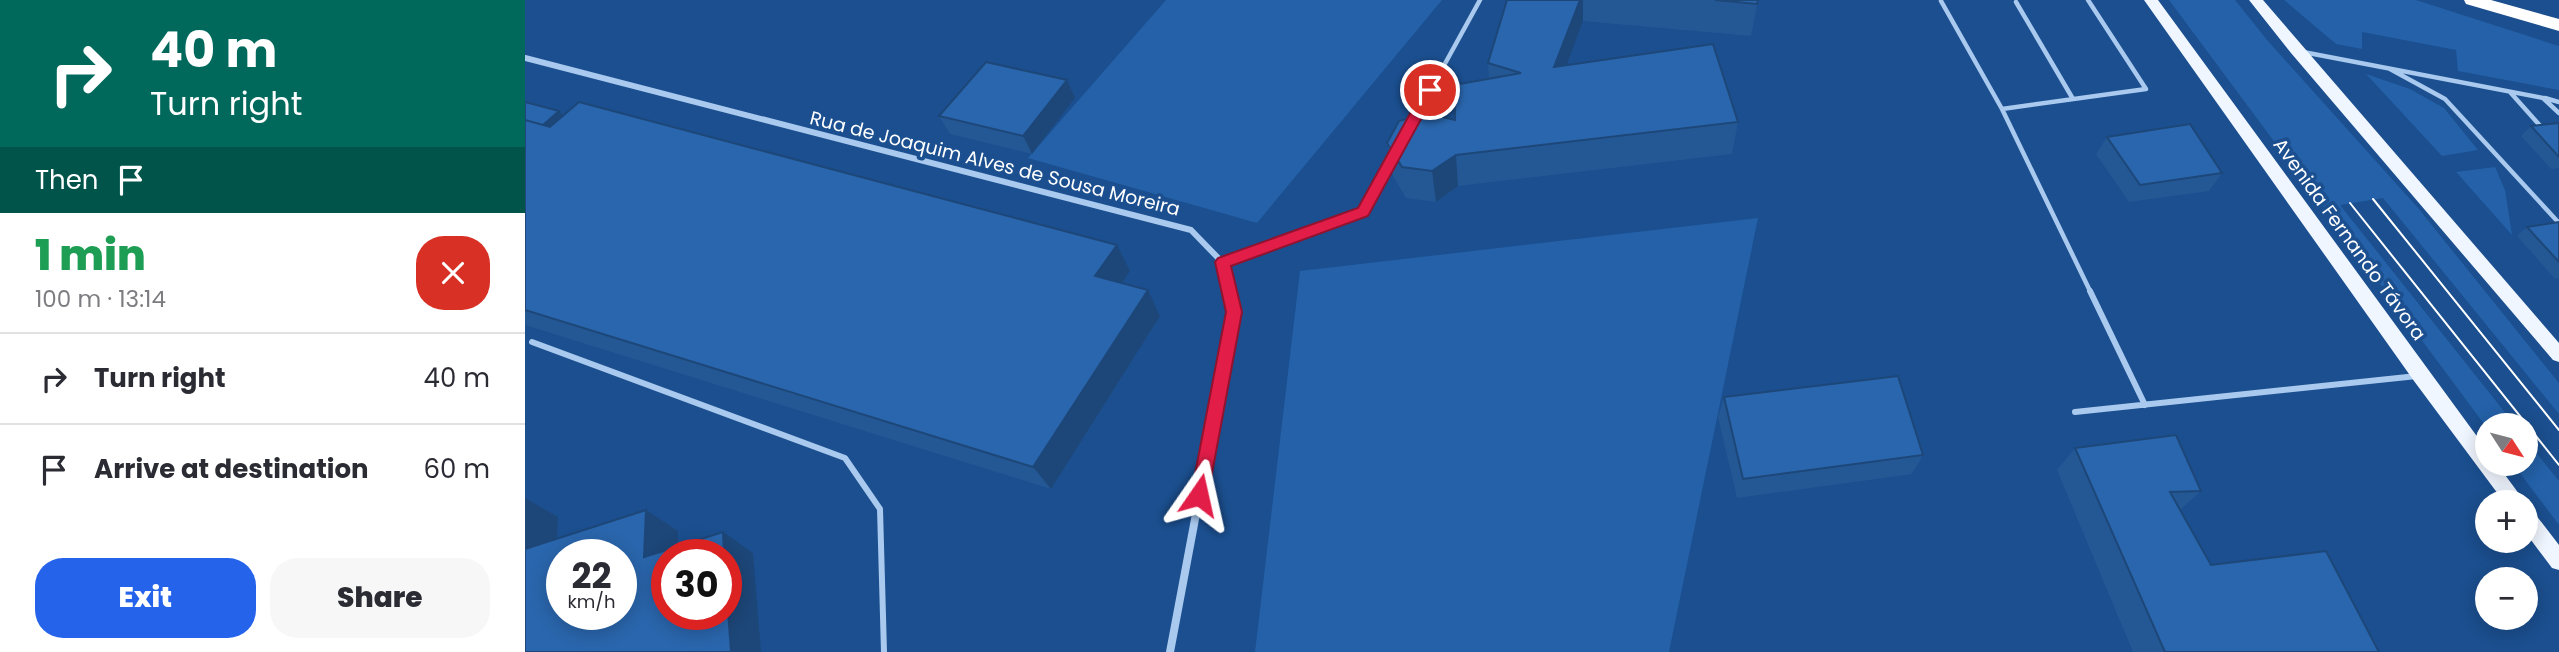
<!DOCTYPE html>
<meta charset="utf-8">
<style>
:root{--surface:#fff;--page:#f7f7f7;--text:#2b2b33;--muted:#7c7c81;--line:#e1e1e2;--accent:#2563eb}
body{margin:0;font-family:Poppins,sans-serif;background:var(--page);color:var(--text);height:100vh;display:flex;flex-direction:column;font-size:26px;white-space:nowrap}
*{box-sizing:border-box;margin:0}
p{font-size:23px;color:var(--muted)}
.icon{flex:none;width:38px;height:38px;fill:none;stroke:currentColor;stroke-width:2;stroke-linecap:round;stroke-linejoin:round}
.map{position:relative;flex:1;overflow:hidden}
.side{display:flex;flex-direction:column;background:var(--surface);width:525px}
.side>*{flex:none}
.top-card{background:#00695c;color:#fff;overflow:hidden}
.needle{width:46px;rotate:126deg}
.buttons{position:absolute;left:1950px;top:413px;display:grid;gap:14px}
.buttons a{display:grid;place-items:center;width:63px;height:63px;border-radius:50%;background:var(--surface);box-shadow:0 4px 18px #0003;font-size:35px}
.speed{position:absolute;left:21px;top:539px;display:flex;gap:14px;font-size:35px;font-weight:700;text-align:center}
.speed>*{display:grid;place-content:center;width:91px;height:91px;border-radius:50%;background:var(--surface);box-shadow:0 4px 18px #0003;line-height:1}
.speed small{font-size:18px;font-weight:400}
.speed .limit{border:10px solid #d22;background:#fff;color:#111}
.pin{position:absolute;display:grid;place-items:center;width:60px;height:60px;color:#fff;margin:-30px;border:4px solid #fff;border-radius:50%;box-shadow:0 2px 7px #0007}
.me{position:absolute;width:77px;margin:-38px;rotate:11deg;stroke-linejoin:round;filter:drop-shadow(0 0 5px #0008)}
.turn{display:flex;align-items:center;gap:24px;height:147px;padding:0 35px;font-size:32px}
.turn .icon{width:91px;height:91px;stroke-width:2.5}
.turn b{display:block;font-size:49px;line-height:60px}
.then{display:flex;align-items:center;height:66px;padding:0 35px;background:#0003;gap:14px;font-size:26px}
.round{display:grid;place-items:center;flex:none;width:74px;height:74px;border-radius:28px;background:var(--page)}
.headline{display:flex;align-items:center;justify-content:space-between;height:119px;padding:0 35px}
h1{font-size:42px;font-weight:800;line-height:52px;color:#1e9e55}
.primary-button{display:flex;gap:14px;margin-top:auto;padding:14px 35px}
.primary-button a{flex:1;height:80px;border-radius:28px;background:var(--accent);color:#fff;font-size:28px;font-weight:800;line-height:80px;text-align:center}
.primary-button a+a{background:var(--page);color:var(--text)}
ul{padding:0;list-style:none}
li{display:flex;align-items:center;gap:21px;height:91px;padding:0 35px;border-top:2px solid var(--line)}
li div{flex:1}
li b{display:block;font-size:26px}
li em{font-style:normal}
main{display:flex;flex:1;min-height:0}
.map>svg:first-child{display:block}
</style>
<main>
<section class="side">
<div class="top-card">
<div class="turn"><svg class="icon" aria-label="right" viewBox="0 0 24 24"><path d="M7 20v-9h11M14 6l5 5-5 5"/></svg><div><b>40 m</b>Turn right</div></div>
<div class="then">Then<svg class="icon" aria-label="arrive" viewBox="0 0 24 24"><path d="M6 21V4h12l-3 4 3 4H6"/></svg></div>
</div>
<div class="headline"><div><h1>1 min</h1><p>100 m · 13:14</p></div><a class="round" style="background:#d93025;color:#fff"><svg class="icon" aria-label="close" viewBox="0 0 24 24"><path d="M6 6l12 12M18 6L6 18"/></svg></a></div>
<ul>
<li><svg class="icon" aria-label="right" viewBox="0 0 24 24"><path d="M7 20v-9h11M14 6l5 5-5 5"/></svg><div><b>Turn right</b></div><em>40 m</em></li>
<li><svg class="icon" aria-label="arrive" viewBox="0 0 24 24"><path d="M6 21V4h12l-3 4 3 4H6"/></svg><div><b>Arrive at destination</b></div><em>60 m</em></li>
</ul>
<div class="primary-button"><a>Exit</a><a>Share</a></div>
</section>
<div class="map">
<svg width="2034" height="652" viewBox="0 0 2034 652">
<rect width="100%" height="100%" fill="#1b4f8f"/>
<path fill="#2461a8" d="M641 0H917L732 223 503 158Z
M1644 0H1710L1743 41 1893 208 2034 383V414L1858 198 1815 205 1990 425H1962V428Z
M1759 0H1891L2034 46V90L1933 71 1931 50 1837 32V49L1811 44Z
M1841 74 1885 89 1919 108 1953 150 1917 156Z
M1970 167 1980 190 1987 235 1931 172Z
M1233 218 1144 652H730L775 271Z
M2000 439 2034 481V525L1988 464H2000Z"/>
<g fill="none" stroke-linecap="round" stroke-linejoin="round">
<path stroke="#a9c9ee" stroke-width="4.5" d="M1416 1 1477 109 1621 89 1563 0
M1491 2 1548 99
M1778 52 2018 98 2034 113
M1865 69 1920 99 2034 223
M1985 92 2018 129
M2020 98 2034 102
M1477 109 1566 293
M889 120 955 0
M698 263 838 212 867 159"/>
<path stroke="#a9c9ee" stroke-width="6" d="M1565 291 1620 405
M7 342 320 458 355 509 359 652
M1550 412 1892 376"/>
<path stroke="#a9c9ee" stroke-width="6" d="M0 58 666 230 698 263 705 293"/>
<path stroke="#a9c9ee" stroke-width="8" d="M645 652 709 312 704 291"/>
<path fill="#f0f6ff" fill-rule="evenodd" d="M1619 0H1633L1962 450V464H1972L2000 502H1979L1889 381Z
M1724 0H1738L2034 343V362L2028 360 1766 53Z
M2000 507 2007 510 2034 545V570L2027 568 2000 532Z"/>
<path fill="#fff" fill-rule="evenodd" d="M1939 0H1966L2034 19V31L1941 4Z"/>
<path stroke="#fff" stroke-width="2" d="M1848 199 2034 430
M1825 203 2034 465"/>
</g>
<path fill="#245895" d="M982 0H1233L1226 36 1058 21 1041 66 1213 122 1207 154 933 186 911 202 881 198 867 174 862 143 930 120 964 79 963 63Z
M550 98 507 154 425 134 414 116Z
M0 102 38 115 605 271 597 283 623 290 635 316 526 489 0 325Z
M2034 123V168L2026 169 1996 136 2006 126Z
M1582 137 1697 173 1684 191 1604 202 1571 154Z
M2034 222V278L2030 279 1992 236 2002 227Z
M1199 397 1398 455 1387 474 1212 498 1193 417Z
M1550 448 1676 491 1655 510 1686 565 1854 652H1608L1532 470Z"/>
<path fill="#1d4779" d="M1055 0H1058V21L1029 99V67Z
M542 80 550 98 507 154 498 136Z
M34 111 43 120 0 140Z
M931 155 933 186 911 202 907 171Z
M592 245 605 271 584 302 570 276Z
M623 290 635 316 526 489 508 467Z
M0 498 33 517 30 571 0 555Z
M121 510 153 531V555L119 557Z
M198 532 228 553 236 652H206L201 582V555H199Z"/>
<path fill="#2a66ad" stroke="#1d4779" stroke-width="2" fill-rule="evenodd" d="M982 0H1055L1029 67 1188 44 1213 122 931 155 907 171 877 167 862 143 874 121 901 113 930 120 929 85 996 73 963 63Z
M1190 0H1233L1232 4Z
M461 62 542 80 498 136 414 116Z
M0 102 34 111 18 125 0 120Z
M54 102 592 245 570 276 623 290 508 467 0 310V120L25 127Z
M2034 123V157L2006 126Z
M1665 124 1697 173 1615 185 1582 137Z
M2034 222V262L2002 227Z
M1373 376 1398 455 1218 479 1199 397Z
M1651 435 1676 491 1645 492 1686 565 1801 551 1854 652H1640L1550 448Z
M121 510 119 557 198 532 199 555H142V614H201V582L206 652H0V549ZM37 555H96V614H37Z"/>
<path fill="#e11d48" stroke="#92132f" stroke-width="2" d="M905 86 912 90 843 216 706 266 717 312 683 495 681 501 674 503 668 501 666 495 701 312 690 262 693 258 833 208 898 90Z"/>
<g text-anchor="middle" stroke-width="7" stroke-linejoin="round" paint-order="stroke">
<g font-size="19" fill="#fff" stroke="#1b4f8f">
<text transform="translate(470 163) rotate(14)" y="7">Rua de Joaquim Alves de Sousa Moreira</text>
<text transform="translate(1825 239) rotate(54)" y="7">Avenida Fernando Távora</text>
</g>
</g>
</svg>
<div class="buttons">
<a><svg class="needle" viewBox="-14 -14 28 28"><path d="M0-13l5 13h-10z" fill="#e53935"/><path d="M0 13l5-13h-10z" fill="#7c7c81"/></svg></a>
<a>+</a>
<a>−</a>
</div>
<div class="speed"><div>22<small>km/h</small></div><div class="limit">30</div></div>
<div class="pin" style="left:905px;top:90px;background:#d93025"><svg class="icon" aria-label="arrive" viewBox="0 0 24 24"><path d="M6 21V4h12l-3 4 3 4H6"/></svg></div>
<svg class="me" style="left:674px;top:495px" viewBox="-20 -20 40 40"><path d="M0-17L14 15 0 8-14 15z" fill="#e11d48" stroke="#fff" stroke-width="4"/></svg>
</div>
</main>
